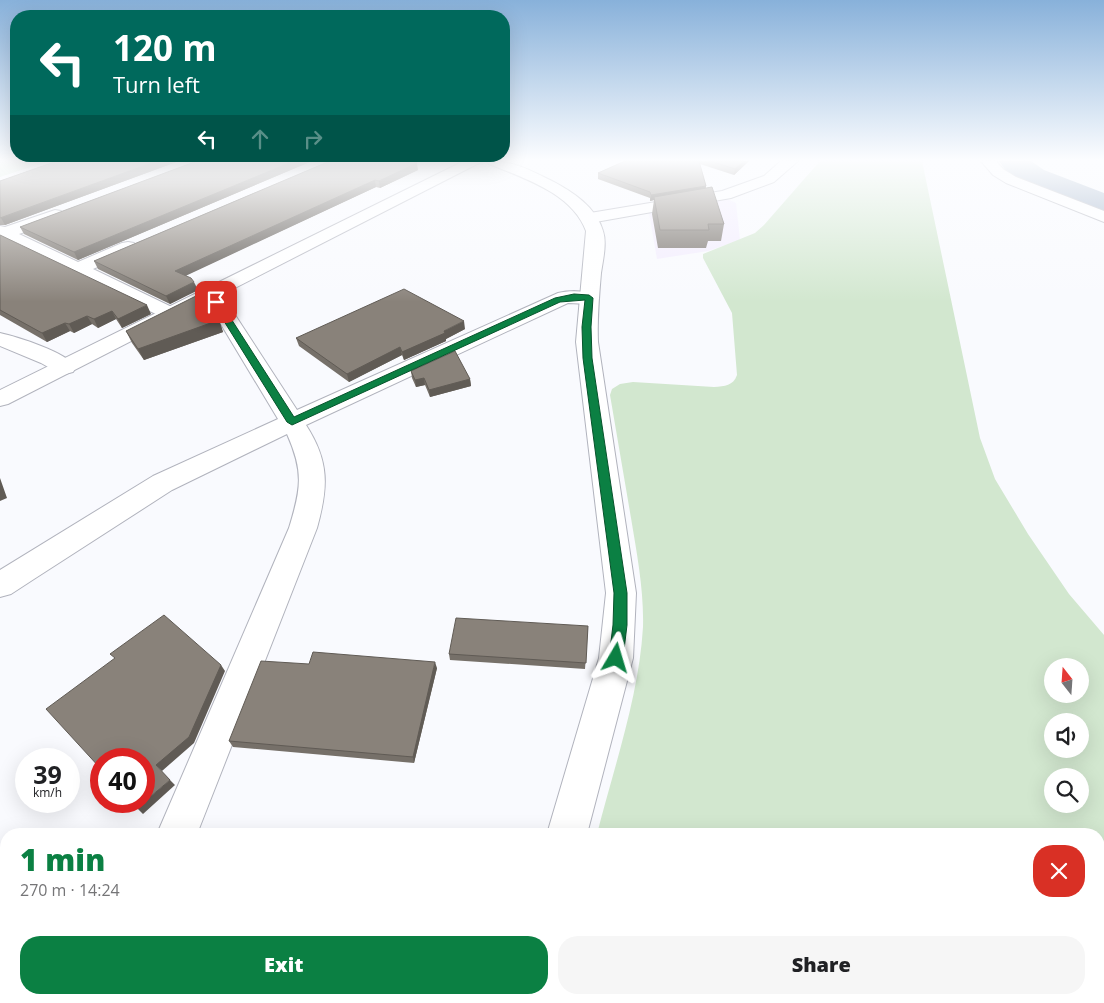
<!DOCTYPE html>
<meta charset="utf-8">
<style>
:root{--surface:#fff;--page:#f6f6f6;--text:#202124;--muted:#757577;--accent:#0b8043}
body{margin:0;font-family:"Open Sans",sans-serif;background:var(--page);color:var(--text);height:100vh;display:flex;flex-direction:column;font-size:19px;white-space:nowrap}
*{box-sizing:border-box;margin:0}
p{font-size:16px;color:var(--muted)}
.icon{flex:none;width:28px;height:28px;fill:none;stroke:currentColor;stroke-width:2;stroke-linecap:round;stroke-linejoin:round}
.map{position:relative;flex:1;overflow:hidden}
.panel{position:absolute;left:0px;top:828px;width:1105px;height:176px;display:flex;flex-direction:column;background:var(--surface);border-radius:20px 20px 0 0;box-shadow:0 5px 20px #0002}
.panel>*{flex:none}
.guide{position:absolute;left:10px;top:10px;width:500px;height:152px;border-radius:20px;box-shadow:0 5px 20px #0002;background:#00695c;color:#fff;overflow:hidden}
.needle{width:32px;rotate:343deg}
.controls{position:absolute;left:1044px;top:658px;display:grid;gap:10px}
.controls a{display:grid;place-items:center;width:45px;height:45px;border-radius:50%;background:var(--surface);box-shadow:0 5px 20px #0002;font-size:25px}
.speed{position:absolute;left:15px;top:748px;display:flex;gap:10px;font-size:25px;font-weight:700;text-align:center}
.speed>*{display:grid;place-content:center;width:65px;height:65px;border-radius:50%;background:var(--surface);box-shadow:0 5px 20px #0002;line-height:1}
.speed small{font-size:12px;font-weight:400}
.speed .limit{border:8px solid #d22;background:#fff;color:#111}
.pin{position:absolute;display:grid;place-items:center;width:42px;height:42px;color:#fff;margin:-21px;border-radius:10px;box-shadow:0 2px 8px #0006}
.me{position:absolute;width:55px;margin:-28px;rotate:7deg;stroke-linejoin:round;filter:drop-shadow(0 0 4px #0008)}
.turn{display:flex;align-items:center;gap:18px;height:105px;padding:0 20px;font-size:22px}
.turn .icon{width:65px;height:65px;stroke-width:2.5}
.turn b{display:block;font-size:35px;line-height:42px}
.lanes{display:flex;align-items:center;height:48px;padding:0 20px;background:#0003;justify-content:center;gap:25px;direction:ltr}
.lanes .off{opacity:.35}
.round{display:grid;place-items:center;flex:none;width:52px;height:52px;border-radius:20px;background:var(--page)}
.head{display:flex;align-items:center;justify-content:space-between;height:85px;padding:0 20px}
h1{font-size:30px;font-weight:800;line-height:38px;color:var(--accent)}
.button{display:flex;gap:10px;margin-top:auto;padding:10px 20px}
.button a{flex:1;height:58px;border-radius:20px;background:var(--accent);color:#fff;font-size:20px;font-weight:800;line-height:58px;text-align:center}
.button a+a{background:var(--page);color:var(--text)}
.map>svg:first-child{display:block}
</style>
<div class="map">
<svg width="1104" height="1003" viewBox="0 0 1104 1003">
<rect width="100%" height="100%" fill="#f9fafe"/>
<path fill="#f3edfe" d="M727 199 736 203 740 240 708 251 657 259 649 213Z"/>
<path fill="#d2e7cf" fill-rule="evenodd" d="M4 161H49L0 177V163Z
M820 161H922L980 438 995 479 1028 534 1069 594 1104 635V1003H554L555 998H1099V834H597C614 767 639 696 643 627 644 591 637 554 631 518 624 477 617 436 610 395L612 389 620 384 633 382 714 387C725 386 733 386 737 375L732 313 703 258V254L755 233 764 225ZM1052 666H1080V694H1052ZM1052 721H1080V749H1052ZM1052 776H1080V804H1052Z"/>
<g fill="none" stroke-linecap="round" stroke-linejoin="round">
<path fill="#99acc4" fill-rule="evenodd" d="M999 161H1031L1044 170 1104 193V215L1092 212 1022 184 1011 178Z"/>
<g stroke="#b1b3bd" stroke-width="2">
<path id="minor" d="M781 161H798L774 182 731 198 590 223 584 222 582 218 584 214 722 191 764 176Z
M981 161H996L1003 169 1016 177 1104 211V222L1006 183 993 175Z
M55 210 61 211 63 215 61 219 19 234 78 262 122 243 128 242 134 243 137 247 134 251 93 269 178 310 181 314 178 318 171 320 164 318 0 238V226L5 227Z
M205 291 224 298 297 410 558 293C570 290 584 291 596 294L599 298 596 302 589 304 568 303 306 425C330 462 328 488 317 528L197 834H157L289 528C301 489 304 472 287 434L172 490 34 579 11 594 0 597V570L153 476 278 419 210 306 198 301 195 297 198 293Z
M0 333C18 337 66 352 76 367L73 372 65 374 57 372 41 363 0 346Z
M86 998H133L131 1003H84Z"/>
</g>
<g stroke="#b1b3bd" stroke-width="2">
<path id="tertiary" d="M464 161H483L8 404 0 406V390Z
M487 161C514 161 528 169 552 181 573 192 596 207 603 231 607 243 603 260 601 273 599 296 597 319 598 342L636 593 633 658 587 834H547L599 658 606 593 576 342 586 231C572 193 523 178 489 164Z
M498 998H544L542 1003H496Z"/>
</g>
<use href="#minor" fill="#fff" fill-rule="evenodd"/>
<use href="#tertiary" fill="#fff" fill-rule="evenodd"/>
</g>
<path fill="#767069" d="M57 161H179L5 225H0V181Z
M197 161H312L78 260 24 234 20 227Z
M330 161 418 170 380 188 376 187 186 275 198 290 170 304 98 269 94 261Z
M625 161H749L734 175 700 164 706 188 724 224 721 241H708L706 248H658L652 214 654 200 650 201V198L598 179V173Z
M0 235 151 314 122 328 116 319 98 328 92 324 74 333 70 331 47 342 0 315Z
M219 320 223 332 144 360 132 343 126 331Z
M465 329 446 339V341L404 360 402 355 349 382 299 346 296 338Z
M411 371 470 379 471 386 430 397 425 385 416 387 412 378Z
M588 626 585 669 450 660 449 654Z
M309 664 437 668 414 763 233 747 229 741Z"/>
<path fill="#605b55" d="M157 161H179L5 225 1 218Z
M294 161H312L78 260 74 252Z
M744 161H749L734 175 735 169Z
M417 163 418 170 380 188 379 181Z
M375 180 376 187 179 279 175 271Z
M706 186 705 192 654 197V200L650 201 651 195Z
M194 282 198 290 170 304 166 296Z
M147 305 151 314 122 328 118 319Z
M112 311 116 319 98 328 94 319Z
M87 316 92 324 74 333 69 324Z
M219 320 223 332 144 360 138 349Z
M464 321 465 329 446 339V341L404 360 402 352Z
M65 323 70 331 47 342 42 333Z
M400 347 402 355 349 382 347 374Z
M424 378 425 385 416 387 415 380Z
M470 379 471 386 430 397 429 390Z
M0 478 7 498 0 501Z
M435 662 437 668 414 763 413 757Z
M221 665 225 671 194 743 162 771 156 765Z
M170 780 175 785 143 814 137 808Z"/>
<path fill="#89827a" stroke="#605b55" d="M57 161H157L0 218V181Z
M197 161H294L74 252 20 227Z
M330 161H412L417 163 379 181 375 180 175 271 191 278 194 282 166 296 94 261Z
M625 161H699L706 186 651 195 650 192 598 173Z
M710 161H744L735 169Z
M712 187 724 224H708L709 230H660L654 197Z
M0 235 147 305 118 319 112 311 94 319 87 316 69 324 65 323 42 333 0 310Z
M404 289 464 321 444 331 445 333 402 352 400 347 347 374 296 338Z
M200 294 204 296 219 320 138 349 126 331Z
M455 351 470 379 429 390 424 378 415 380 411 371Z
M164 615 221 665 189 737 156 765 170 780 137 808 131 801H144V759H101V769L46 709 115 658 110 654Z
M456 618 588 626 586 663 449 654Z
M313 652 435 662 413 757 229 741 261 661 309 664Z"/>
<linearGradient id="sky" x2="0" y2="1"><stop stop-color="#88b1da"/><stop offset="0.53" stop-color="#fcfdff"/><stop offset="1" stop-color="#fcfdff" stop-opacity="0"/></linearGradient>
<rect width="1104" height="302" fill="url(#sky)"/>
<path fill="#0b8043" stroke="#07532c" d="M574 294 589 295 593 298 591 327 592 358 627 593V625L623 658 621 662 616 664 611 662 609 658 613 625 614 593 583 358 582 327 585 300 560 302 292 425 287 422 212 302 219 300 294 417 555 298Z"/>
</svg>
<div class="controls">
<a><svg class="needle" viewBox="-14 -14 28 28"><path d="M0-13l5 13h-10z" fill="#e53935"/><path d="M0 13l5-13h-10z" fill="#757577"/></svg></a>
<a><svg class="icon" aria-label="sound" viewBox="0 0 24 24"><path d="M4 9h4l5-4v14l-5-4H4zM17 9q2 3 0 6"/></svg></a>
<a><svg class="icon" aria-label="search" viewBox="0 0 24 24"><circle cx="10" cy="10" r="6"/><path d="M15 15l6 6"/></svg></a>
</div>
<div class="speed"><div>39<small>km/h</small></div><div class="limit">40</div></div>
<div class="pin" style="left:216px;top:302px;background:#d93025"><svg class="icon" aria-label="arrive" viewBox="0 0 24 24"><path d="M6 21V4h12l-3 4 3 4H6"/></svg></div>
<svg class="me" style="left:616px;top:658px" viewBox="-20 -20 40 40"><path d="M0-17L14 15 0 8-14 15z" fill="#0b8043" stroke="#fff" stroke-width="4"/></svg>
<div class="guide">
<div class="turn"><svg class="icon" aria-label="left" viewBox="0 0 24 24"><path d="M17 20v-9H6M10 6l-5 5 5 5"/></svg><div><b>120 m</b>Turn left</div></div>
<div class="lanes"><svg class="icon" aria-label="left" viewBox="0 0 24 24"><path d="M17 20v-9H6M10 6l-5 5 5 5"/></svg><svg class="icon off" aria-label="ahead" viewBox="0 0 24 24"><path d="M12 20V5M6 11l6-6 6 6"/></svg><svg class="icon off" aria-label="right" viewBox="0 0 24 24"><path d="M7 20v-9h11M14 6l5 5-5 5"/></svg></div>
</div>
<section class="panel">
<div class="head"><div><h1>1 min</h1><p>270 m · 14:24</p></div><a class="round" style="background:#d93025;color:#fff"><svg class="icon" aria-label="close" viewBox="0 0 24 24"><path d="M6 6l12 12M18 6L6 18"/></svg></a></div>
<div class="button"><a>Exit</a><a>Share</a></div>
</section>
</div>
